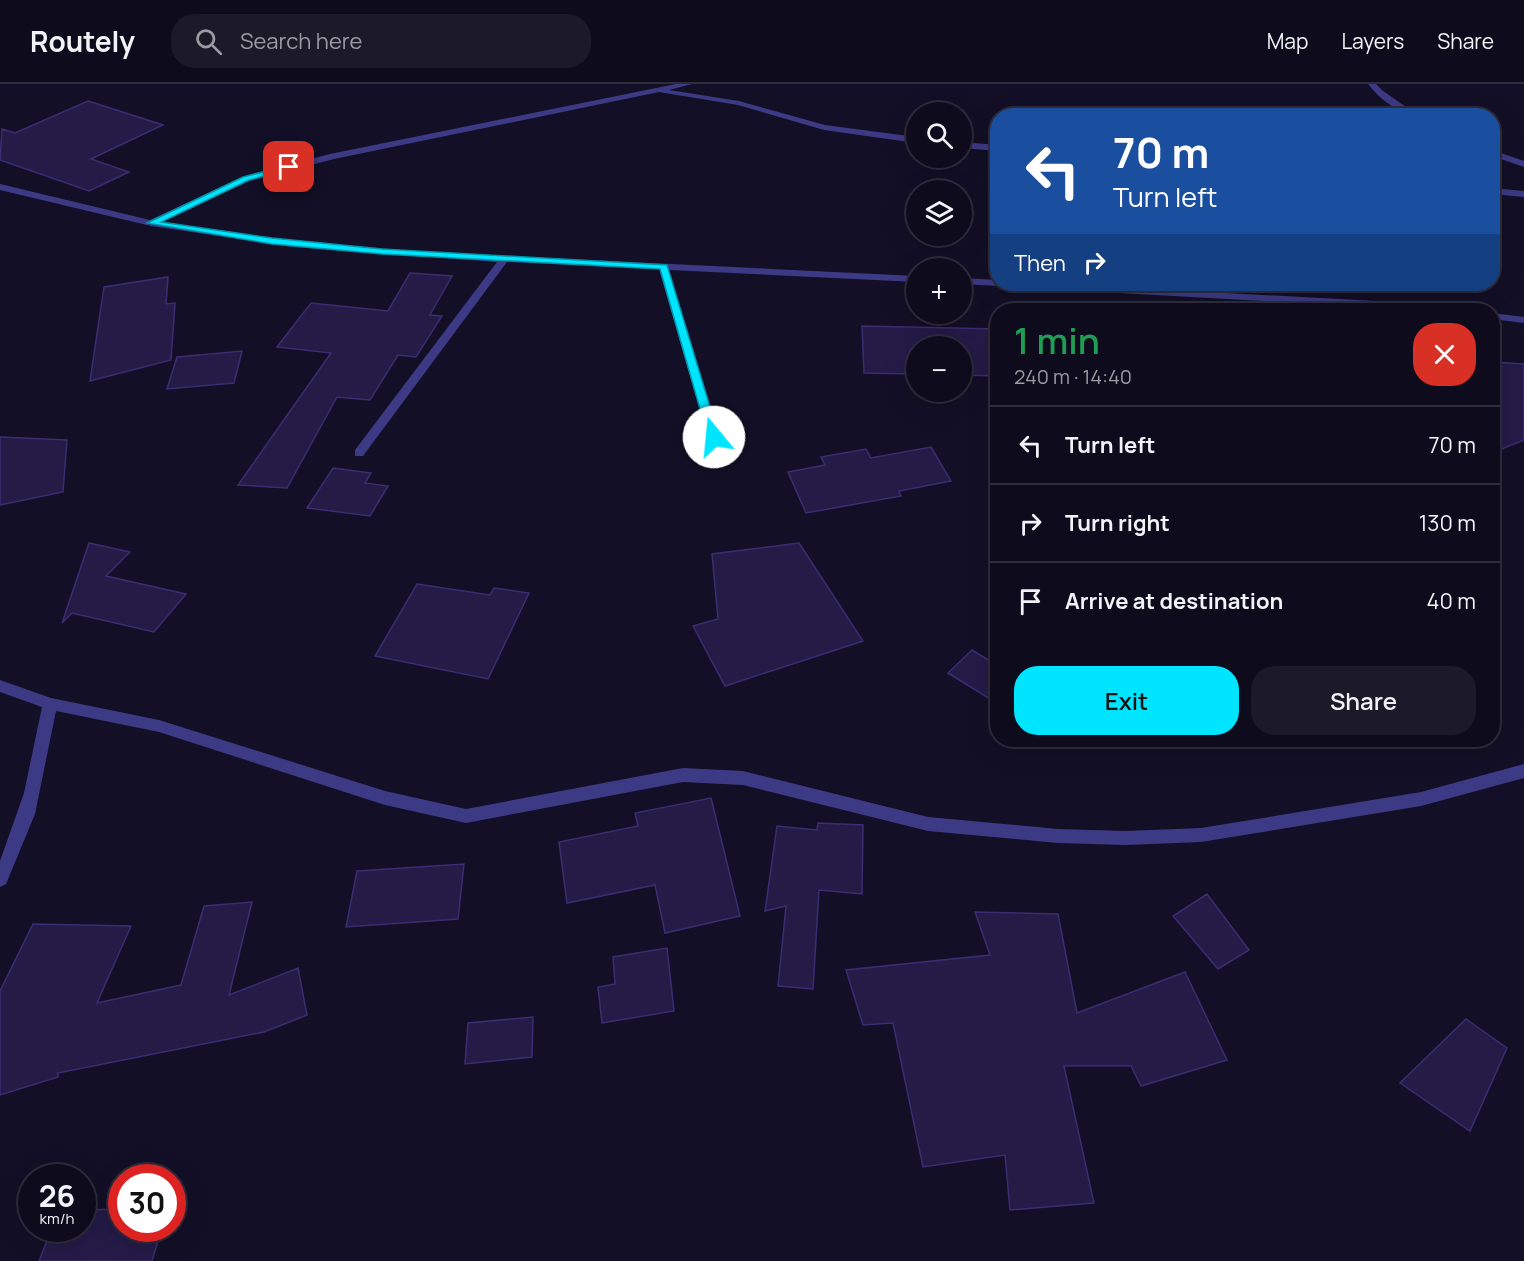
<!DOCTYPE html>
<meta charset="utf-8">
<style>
:root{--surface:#0e0b1c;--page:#1c1929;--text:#f1f3f6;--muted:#9b9ba3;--line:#2e2b3b;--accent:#00e5ff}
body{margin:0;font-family:Manrope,sans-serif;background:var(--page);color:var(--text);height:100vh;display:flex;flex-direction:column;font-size:22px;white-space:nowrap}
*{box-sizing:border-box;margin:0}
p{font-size:20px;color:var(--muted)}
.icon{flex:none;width:33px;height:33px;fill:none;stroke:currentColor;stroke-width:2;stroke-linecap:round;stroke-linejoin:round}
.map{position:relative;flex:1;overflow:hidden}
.drawer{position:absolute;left:990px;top:219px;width:510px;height:444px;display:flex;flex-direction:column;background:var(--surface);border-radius:24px;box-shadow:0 6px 24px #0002,0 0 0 2px var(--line)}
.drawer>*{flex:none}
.guide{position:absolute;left:990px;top:24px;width:510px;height:183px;border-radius:24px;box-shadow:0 6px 24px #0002,0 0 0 2px var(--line);background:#1a4fa0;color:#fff;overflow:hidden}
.controls{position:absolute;left:906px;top:18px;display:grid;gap:12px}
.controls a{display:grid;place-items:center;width:66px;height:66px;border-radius:50%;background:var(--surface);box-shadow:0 6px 24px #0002,0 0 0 2px var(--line);font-size:30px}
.speed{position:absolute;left:18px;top:1080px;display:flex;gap:12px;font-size:30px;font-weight:700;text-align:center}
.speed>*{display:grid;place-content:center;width:78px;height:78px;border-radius:50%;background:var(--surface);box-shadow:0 6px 24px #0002,0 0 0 2px var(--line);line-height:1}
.speed small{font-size:15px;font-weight:400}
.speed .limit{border:9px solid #d22;background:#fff;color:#111}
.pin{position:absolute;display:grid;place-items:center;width:51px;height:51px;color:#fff;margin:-26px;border-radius:12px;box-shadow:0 3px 9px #0006}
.me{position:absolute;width:66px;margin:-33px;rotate:343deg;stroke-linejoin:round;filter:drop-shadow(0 0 4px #0008)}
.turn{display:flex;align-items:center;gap:21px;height:126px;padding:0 24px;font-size:27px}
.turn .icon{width:78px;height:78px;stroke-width:2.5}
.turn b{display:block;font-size:42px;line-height:51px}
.then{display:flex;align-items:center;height:57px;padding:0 24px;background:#0003;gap:12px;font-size:22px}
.round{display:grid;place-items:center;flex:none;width:63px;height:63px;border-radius:24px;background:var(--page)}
.headline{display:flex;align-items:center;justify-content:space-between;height:102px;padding:0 24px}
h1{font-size:36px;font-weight:600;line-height:45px;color:#1e9e55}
.cta{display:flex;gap:12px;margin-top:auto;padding:12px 24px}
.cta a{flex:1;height:69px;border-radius:24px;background:var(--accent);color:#111;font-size:24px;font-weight:600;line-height:69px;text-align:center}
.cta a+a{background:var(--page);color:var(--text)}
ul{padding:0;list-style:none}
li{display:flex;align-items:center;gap:18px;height:78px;padding:0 24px;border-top:2px solid var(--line)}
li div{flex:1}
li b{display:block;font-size:22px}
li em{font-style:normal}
header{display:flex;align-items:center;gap:36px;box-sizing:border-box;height:84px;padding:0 30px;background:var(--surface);border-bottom:2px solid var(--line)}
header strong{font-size:28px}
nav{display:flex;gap:33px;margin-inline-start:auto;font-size:21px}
.search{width:420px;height:54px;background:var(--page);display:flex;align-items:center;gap:15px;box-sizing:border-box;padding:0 21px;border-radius:24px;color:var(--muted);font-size:22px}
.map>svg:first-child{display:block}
</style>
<header>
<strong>Routely</strong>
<div class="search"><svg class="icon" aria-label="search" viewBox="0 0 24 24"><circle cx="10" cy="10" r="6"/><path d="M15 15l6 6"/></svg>Search here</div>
<nav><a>Map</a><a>Layers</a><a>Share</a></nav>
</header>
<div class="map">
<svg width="1524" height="1177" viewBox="0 0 1524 1177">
<rect width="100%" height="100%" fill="#130f26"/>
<path fill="#241b47" stroke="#3b2d73" stroke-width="1.5" d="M88 17 163 41 91 75 129 88 89 107 0 76 2 45 15 49Z
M410 189 452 192 430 231 442 232 416 273 398 271 370 316 337 313 287 404 238 401 331 269 277 263 311 219 388 227Z
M168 193 166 220 175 219 171 276 90 297 104 203Z
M862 242 998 245V292L962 291V262H916V290L864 289Z
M242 267 234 299 167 305 177 273Z
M1492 278 1524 280V356L1492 369Z
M0 353 67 356 63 408 0 421Z
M931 363 951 397 899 407 901 412 806 429 788 388 825 381 821 373 866 365 871 374Z
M333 384 371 389 365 399 388 402 370 432 307 424Z
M89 459 130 468 106 492 186 510 154 548 72 529 62 539Z
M799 459 863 557 725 602 693 542 718 535 712 470Z
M417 500 490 511 494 504 529 509 488 595 375 572Z
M972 566 998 582V620L948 589Z
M711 714 740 832 665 849 655 801 567 819 559 758 638 742 635 729Z
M818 739 863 741 862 810 819 806 813 905 778 902 786 822 765 827 777 742 817 746Z
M464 780 458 835 346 843 357 787Z
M1207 810 1249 866 1218 885 1173 832Z
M252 818 229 911 298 884 307 931 264 948 58 989V993L0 1011V907L33 840 131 842 97 919 181 901 204 822Z
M975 828 1058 830 1077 929 1185 888 1227 976 1141 1002 1131 982H1064L1094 1119 1010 1126 1005 1071 923 1083 893 939 863 941 846 886 990 871Z
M667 864 674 927 602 939 598 903 615 900 613 873Z
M533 933 532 973 465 980 468 939Z
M1466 935 1507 964 1470 1047 1400 999Z
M122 1125V1144H162L152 1177H39L52 1144H82V1126Z"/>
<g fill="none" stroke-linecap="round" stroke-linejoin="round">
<path fill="#3d3a85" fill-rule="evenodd" d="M676 0H692L669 6 739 17 825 41 916 53V59L824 46 738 21 659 8 334 75 249 97 162 138 294 157 426 168 916 192V198L669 186 720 353 714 357 708 353 659 185 507 178 363 372H355V366L497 178 294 163 151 142 0 106V100L150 136 243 93 330 70Z
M1368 0H1376L1383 7 1419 32C1400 32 1379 14 1368 0Z
M962 58 998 61V67L962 64Z
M1492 66 1524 77V83L1492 72Z
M1492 104 1524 107V113L1492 110Z
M962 194 998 196V200H1003L998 202 962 200Z
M1005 200H1058L1413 219 1449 223 1454 226H1425L1010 203Z
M1492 229 1524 233V239L1492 235Z
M0 596 51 614 159 636 385 707 466 725 683 684 743 687 928 733 1058 745 1125 747 1201 744 1421 708 1524 680V694L1421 722 1201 758 1125 761 1058 759 928 747 743 701 683 698 466 739 385 721 159 648 56 627 35 730 6 800 0 803V777L24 709 42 623 0 608Z"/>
</g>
<path fill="#00e5ff" stroke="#0095a6" stroke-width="1.5" d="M289 81 292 85 249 96 161 138 272 154 382 165 667 181 719 353 714 356 708 353 660 185 382 170 272 160 147 139 243 93Z"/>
</svg>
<div class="controls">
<a><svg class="icon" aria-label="search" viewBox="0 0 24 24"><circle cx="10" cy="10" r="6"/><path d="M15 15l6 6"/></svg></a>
<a><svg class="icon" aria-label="layers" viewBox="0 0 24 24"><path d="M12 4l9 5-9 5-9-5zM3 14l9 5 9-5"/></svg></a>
<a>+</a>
<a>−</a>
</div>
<div class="speed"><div>26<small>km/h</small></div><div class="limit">30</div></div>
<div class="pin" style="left:289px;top:83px;background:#d93025"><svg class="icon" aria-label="arrive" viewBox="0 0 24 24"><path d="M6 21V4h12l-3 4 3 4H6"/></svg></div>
<svg class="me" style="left:714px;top:353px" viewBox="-20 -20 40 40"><circle r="19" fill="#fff"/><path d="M0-13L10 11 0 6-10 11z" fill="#00e5ff"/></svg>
<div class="guide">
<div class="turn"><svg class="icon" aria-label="left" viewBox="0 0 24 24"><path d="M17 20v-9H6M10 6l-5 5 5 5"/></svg><div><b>70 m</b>Turn left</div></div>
<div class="then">Then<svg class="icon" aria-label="right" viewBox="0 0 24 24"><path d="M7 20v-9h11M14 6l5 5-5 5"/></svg></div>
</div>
<section class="drawer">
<div class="headline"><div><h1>1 min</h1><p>240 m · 14:40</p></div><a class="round" style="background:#d93025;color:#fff"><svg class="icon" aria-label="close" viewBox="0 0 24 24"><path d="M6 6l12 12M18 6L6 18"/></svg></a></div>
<ul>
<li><svg class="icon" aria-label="left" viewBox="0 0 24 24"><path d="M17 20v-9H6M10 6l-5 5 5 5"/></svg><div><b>Turn left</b></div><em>70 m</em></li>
<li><svg class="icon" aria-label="right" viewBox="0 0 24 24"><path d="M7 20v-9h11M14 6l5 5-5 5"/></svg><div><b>Turn right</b></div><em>130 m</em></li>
<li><svg class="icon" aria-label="arrive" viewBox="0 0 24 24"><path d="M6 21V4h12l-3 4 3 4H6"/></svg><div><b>Arrive at destination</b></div><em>40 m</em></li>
</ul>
<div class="cta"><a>Exit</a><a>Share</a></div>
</section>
</div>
